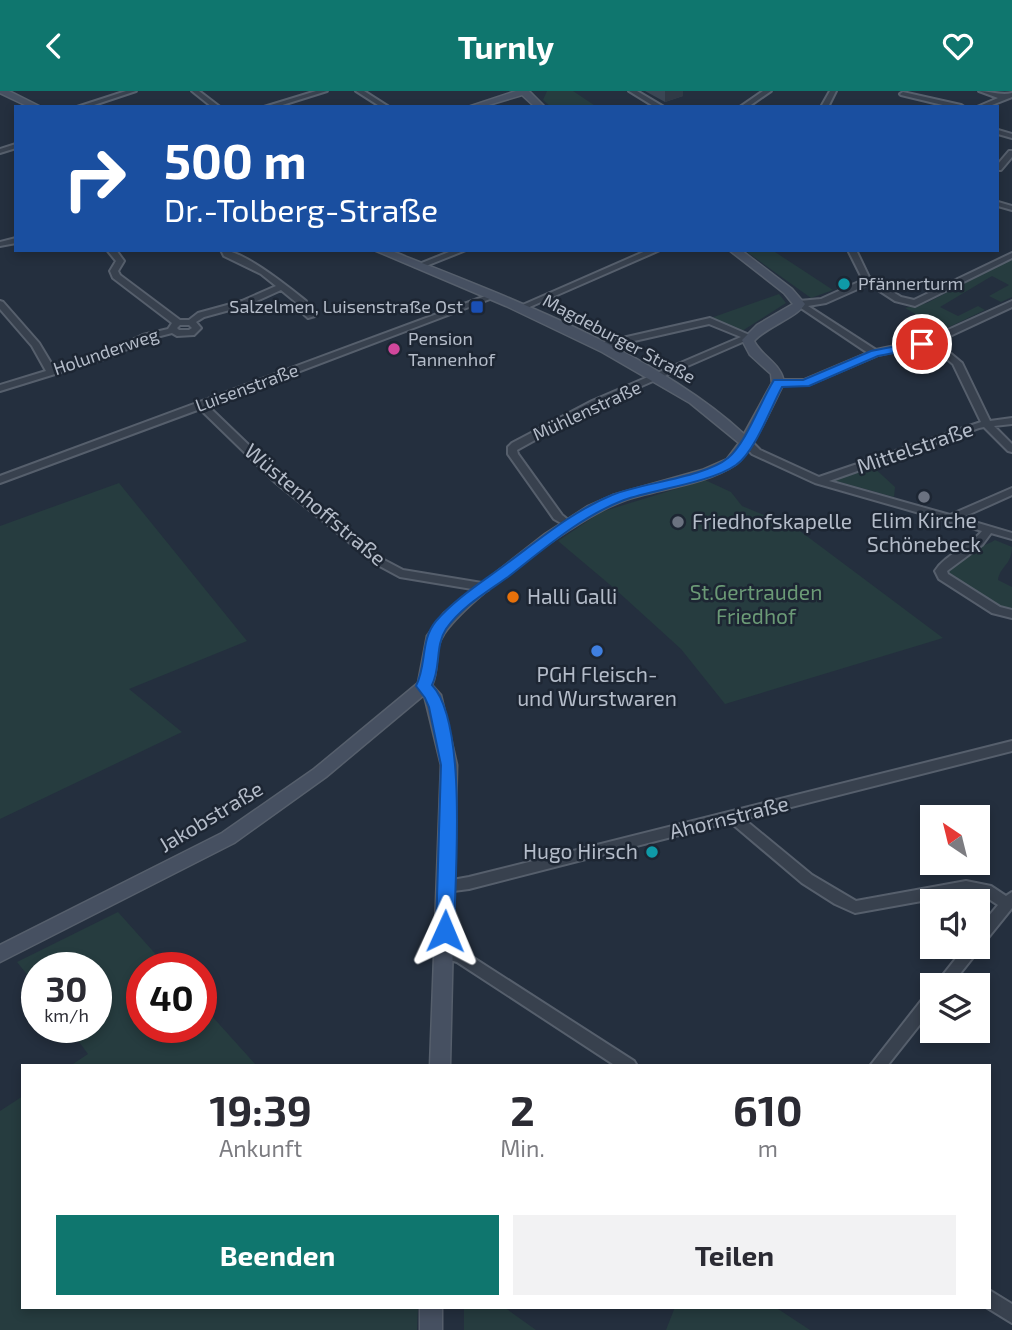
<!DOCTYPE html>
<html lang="de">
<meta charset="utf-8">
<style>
:root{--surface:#fff;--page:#f2f2f3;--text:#2b2b33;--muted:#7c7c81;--accent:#0f766e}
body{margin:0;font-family:"Exo 2",sans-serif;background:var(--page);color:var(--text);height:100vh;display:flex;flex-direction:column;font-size:26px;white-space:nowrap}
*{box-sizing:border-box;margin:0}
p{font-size:23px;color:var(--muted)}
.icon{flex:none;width:38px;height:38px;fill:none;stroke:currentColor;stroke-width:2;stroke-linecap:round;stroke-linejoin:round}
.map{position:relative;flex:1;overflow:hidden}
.panel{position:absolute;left:21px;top:973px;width:970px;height:245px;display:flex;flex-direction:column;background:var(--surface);border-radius:0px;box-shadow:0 4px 10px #0003}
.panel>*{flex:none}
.top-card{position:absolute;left:14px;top:14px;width:985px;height:147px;border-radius:0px;box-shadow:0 4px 10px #0003;background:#1a4fa0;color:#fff;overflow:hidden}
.needle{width:46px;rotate:325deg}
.fabs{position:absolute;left:920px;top:714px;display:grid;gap:14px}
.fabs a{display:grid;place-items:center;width:70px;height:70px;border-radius:0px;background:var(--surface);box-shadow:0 4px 10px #0003;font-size:35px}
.speed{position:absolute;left:21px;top:861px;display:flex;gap:14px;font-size:35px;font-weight:700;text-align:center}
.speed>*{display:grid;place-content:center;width:91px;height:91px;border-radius:50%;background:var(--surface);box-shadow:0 4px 10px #0003;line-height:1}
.speed small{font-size:18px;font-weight:400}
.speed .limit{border:10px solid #d22;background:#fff;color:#111}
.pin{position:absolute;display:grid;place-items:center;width:60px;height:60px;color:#fff;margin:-30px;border:4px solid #fff;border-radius:50%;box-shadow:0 2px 7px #0007}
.me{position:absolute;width:77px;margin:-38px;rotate:1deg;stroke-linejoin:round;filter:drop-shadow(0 0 5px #0008)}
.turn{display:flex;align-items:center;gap:24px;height:147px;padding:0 35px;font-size:32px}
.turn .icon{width:91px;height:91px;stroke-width:2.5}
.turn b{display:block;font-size:49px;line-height:60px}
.eta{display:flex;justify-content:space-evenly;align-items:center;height:119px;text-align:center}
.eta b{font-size:42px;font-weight:700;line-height:49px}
.primary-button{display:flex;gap:14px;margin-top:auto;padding:14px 35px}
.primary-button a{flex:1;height:80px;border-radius:0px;background:var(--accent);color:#fff;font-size:28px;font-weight:700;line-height:80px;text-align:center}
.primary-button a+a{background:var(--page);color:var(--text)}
header{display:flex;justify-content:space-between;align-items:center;height:91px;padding:0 35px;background:var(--accent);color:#fff;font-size:32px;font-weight:700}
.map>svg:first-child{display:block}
</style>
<header><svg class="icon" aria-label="back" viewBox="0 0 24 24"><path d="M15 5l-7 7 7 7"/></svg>Turnly<svg class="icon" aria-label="heart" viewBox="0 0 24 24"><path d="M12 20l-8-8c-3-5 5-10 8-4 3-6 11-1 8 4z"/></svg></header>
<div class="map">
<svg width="1012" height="1239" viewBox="0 0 1012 1239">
<rect width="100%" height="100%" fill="#242f3e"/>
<path fill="#263c3f" d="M547 0H573L597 16H551L543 9Z
M744 159H772L833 199 811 207Z
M1012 167V206L1001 211 989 205 1009 194 992 185 940 216 958 225 978 215 985 219 943 239 905 217 927 212Z
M779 203 786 212 739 242 708 228Z
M871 374 895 396 894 406 825 387Z
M705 389 731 401 742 415 796 437 943 547 725 613 681 558 615 498 558 450 601 421Z
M119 392 247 550 129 598 182 641 0 728V435Z
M995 449 1012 456C1012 474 1000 475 998 489L1012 496V521L998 517 945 483C951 464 980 458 995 449Z
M118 821 168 877H142V936H201V913L257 975H70L88 963 68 936H96V877H37V896L17 871Z
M23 1005V1216H418L417 1239H0V1020Z
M464 1216H504L536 1239H464Z
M675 1216H775L810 1239H666Z"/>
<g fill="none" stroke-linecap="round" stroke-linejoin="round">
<g stroke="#565f6c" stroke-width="4">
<path id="street" d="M126 0H136L88 16H77Z
M192 0H199L220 16H212Z
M316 0H327L276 16H264Z
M356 0H364L389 16H381Z
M629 0H637L664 16H655Z
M763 0H771L748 16H740Z
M830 0H836L828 16H821Z
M979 0C990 0 1001 5 1012 2V6L987 16H977L998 7Z
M903 1 961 14 964 16H951L901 4 900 3Z
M998 39 1012 43V47L998 43Z
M16 53V57L0 62V58Z
M1009 60H1012V66L1001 79H998V73Z
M998 111 1012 115V119L998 115Z
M16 147V152L0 155V151Z
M107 159H116L124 170 118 180 120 184 180 229H189L198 222 242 210 276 195 261 183 224 165 221 159C243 159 287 195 306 210V216L315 225 308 227 297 217 298 213 281 199 248 214 204 226 196 231 201 237 194 244 177 245 172 242 149 248 110 266 0 300V294L46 280 32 255 0 218V210L3 211 39 252 54 277 104 262 143 244 168 238 172 232 113 187 110 180 116 170ZM180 234H189L192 237 189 239H179L177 237Z
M454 159H466L421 177 414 175Z
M648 159H660L525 218 518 216Z
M848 159H856L869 186 901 206 914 209 1012 162V167L915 215 895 210 869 193 826 212 808 215 876 259 928 248 1012 210V216L937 251 962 272 990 330 1012 327V333L994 335 1012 353V361L1008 360 984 336 979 337 829 390 950 424 1012 397V404L961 427 1012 442V448L991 442 982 454 947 480 948 483 1000 516 1012 519V527L992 522 939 488 935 480C946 463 969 456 982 440L815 392 752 363 741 351 742 349H750L760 359 819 386 981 331 953 273 929 253 878 264 808 294H775L773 292 778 289H804L868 262 795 213 799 210 821 208 863 189Z
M491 203 498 205 208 315 283 387 384 469 403 479 488 493 490 496 488 499 484 500 400 486 376 473 275 391 200 318 0 392V385Z
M710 227 754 246 598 314 517 359 518 363 562 424 573 433 568 436 554 428 508 363V356L512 352 592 310 741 246 709 233 599 258 594 255 596 253Z
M1012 650V660L744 728 812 784 856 810 966 790 991 795 1006 805 1012 801V817L983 853 979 854 978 860 951 894H935L965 856H978V838L998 814 983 804 966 802 855 822 835 813 802 792 730 731 469 798 446 801 441 799 439 795 441 791 469 786Z
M445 856 466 862 634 970 637 975H616L457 871 440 866 438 862 440 858Z
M933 900V917L887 975H870L928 901Z
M989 1199 1012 1213V1232L986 1216H989Z"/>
</g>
<g stroke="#565f6c" stroke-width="3">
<path id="secondary" d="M0 0H9L41 16H29L0 2Z
M516 0H529L545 16H535L522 4 482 16H468Z
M374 159H389C503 204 654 260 744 343L772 292 771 283 750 264 742 249 757 234 793 213 784 202 729 159H741L792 198 805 213C796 227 768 235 754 250 762 266 782 273 784 292 774 311 751 364 735 374 705 394 657 398 623 410 580 425 469 506 444 543 433 558 440 578 432 594L441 604 457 674 450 975H430L441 674 424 604 326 686 234 752 0 871V854L222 742 314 678 418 592 427 545 444 522 545 443 588 415 613 404 702 379 727 368 739 352 690 312 602 261 506 215Z
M420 1216H442V1239H420Z"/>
</g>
<use href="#street" fill="#38414e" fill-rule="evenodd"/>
<use href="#secondary" fill="#465061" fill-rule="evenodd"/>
</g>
<path fill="#3b4654" d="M645 0H683V5L665 11Z"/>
<path fill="#303945" d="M665 0H683V5L665 11Z"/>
<path fill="#1a73e8" stroke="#114b97" stroke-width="2" d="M922 250 928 253 926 256 878 265 809 295 782 296C771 316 755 361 736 374 710 392 655 398 624 409 580 426 544 458 508 486 487 501 461 516 446 538 435 555 441 576 432 594 468 632 455 786 454 840L452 845 445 847 439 845 436 840 441 674 429 616 425 607 416 595C427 574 420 549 436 530 456 507 482 491 506 473 540 448 573 420 612 404 642 392 705 386 728 367 747 351 760 311 774 289H803L871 260Z"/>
<g fill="#0f9aa8" stroke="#1d2633" stroke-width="2.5">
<circle cx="844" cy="193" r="7"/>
<circle cx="652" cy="761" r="7"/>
</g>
<rect fill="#1a4fb4" stroke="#1d2633" stroke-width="2.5" x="470" y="209" width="14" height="14" rx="3.5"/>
<circle fill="#d1479c" stroke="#1d2633" stroke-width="2.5" cx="394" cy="258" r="7"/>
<g fill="#6b7280" stroke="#1d2633" stroke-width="2.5">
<circle cx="924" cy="406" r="7"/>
<circle cx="678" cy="431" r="7"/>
</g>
<circle fill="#e8710a" stroke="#1d2633" stroke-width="2.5" cx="513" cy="506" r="7"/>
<circle fill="#3f7fe0" stroke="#1d2633" stroke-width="2.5" cx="597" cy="560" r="7"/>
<g text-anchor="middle" stroke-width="5" stroke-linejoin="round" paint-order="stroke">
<g font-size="18" fill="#b4bcc9" stroke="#1d2633" text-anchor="start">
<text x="858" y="199">Pfännerturm</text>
<text x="463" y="222" text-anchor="end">Salzelmen, Luisenstraße Ost</text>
<text x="408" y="254">Pension<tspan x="408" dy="21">Tannenhof</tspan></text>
</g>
<g font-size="18" fill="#b4bcc9" stroke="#1d2633">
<text transform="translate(619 248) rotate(28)" y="6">Magdeburger Straße</text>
<text transform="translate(106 261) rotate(-19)" y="6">Holunderweg</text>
<text transform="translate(247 297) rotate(-20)" y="6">Luisenstraße</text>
<text transform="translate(587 320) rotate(-25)" y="6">Mühlenstraße</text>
</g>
<g font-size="21" fill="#b4bcc9" stroke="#1d2633">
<text transform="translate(915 357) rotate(-19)" y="7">Mittelstraße</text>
<text transform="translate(315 414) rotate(40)" y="7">Wüstenhoffstraße</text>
<text transform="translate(211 726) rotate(-31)" y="7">Jakobstraße</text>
<text transform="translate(729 727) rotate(-14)" y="7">Ahornstraße</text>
</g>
<g font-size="21" fill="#b4bcc9" stroke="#1d2633">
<text x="924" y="437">Elim Kirche<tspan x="924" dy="24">Schönebeck</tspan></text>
<text x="692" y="438" text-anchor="start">Friedhofskapelle</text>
<text x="527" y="513" text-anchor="start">Halli Galli</text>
<text x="597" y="591">PGH Fleisch-<tspan x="597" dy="24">und Wurstwaren</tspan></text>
<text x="638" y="768" text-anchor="end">Hugo Hirsch</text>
</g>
<g font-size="21" fill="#6b9a76" stroke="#1d2633">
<text x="756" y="509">St.Gertrauden<tspan x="756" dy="24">Friedhof</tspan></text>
</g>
</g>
</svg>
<div class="fabs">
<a><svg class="needle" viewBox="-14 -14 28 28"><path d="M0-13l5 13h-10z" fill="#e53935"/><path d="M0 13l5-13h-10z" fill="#7c7c81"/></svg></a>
<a><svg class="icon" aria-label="sound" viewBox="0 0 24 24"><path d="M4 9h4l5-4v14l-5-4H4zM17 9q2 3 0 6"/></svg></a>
<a><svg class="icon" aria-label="layers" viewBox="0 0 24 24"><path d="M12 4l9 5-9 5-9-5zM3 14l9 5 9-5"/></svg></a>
</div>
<div class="speed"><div>30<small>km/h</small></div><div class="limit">40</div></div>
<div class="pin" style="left:922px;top:253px;background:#d93025"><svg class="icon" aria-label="arrive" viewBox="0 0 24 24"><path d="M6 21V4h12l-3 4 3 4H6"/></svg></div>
<svg class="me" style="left:445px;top:840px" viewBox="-20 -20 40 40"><path d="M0-17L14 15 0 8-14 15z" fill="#1a73e8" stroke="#fff" stroke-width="4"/></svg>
<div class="top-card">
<div class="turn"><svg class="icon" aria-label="right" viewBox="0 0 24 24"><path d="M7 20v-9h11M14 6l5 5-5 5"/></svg><div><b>500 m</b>Dr.-Tolberg-Straße</div></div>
</div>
<section class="panel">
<div class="eta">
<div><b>19:39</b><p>Ankunft</p></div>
<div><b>2</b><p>Min.</p></div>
<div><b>610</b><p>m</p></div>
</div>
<div class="primary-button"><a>Beenden</a><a>Teilen</a></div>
</section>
</div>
